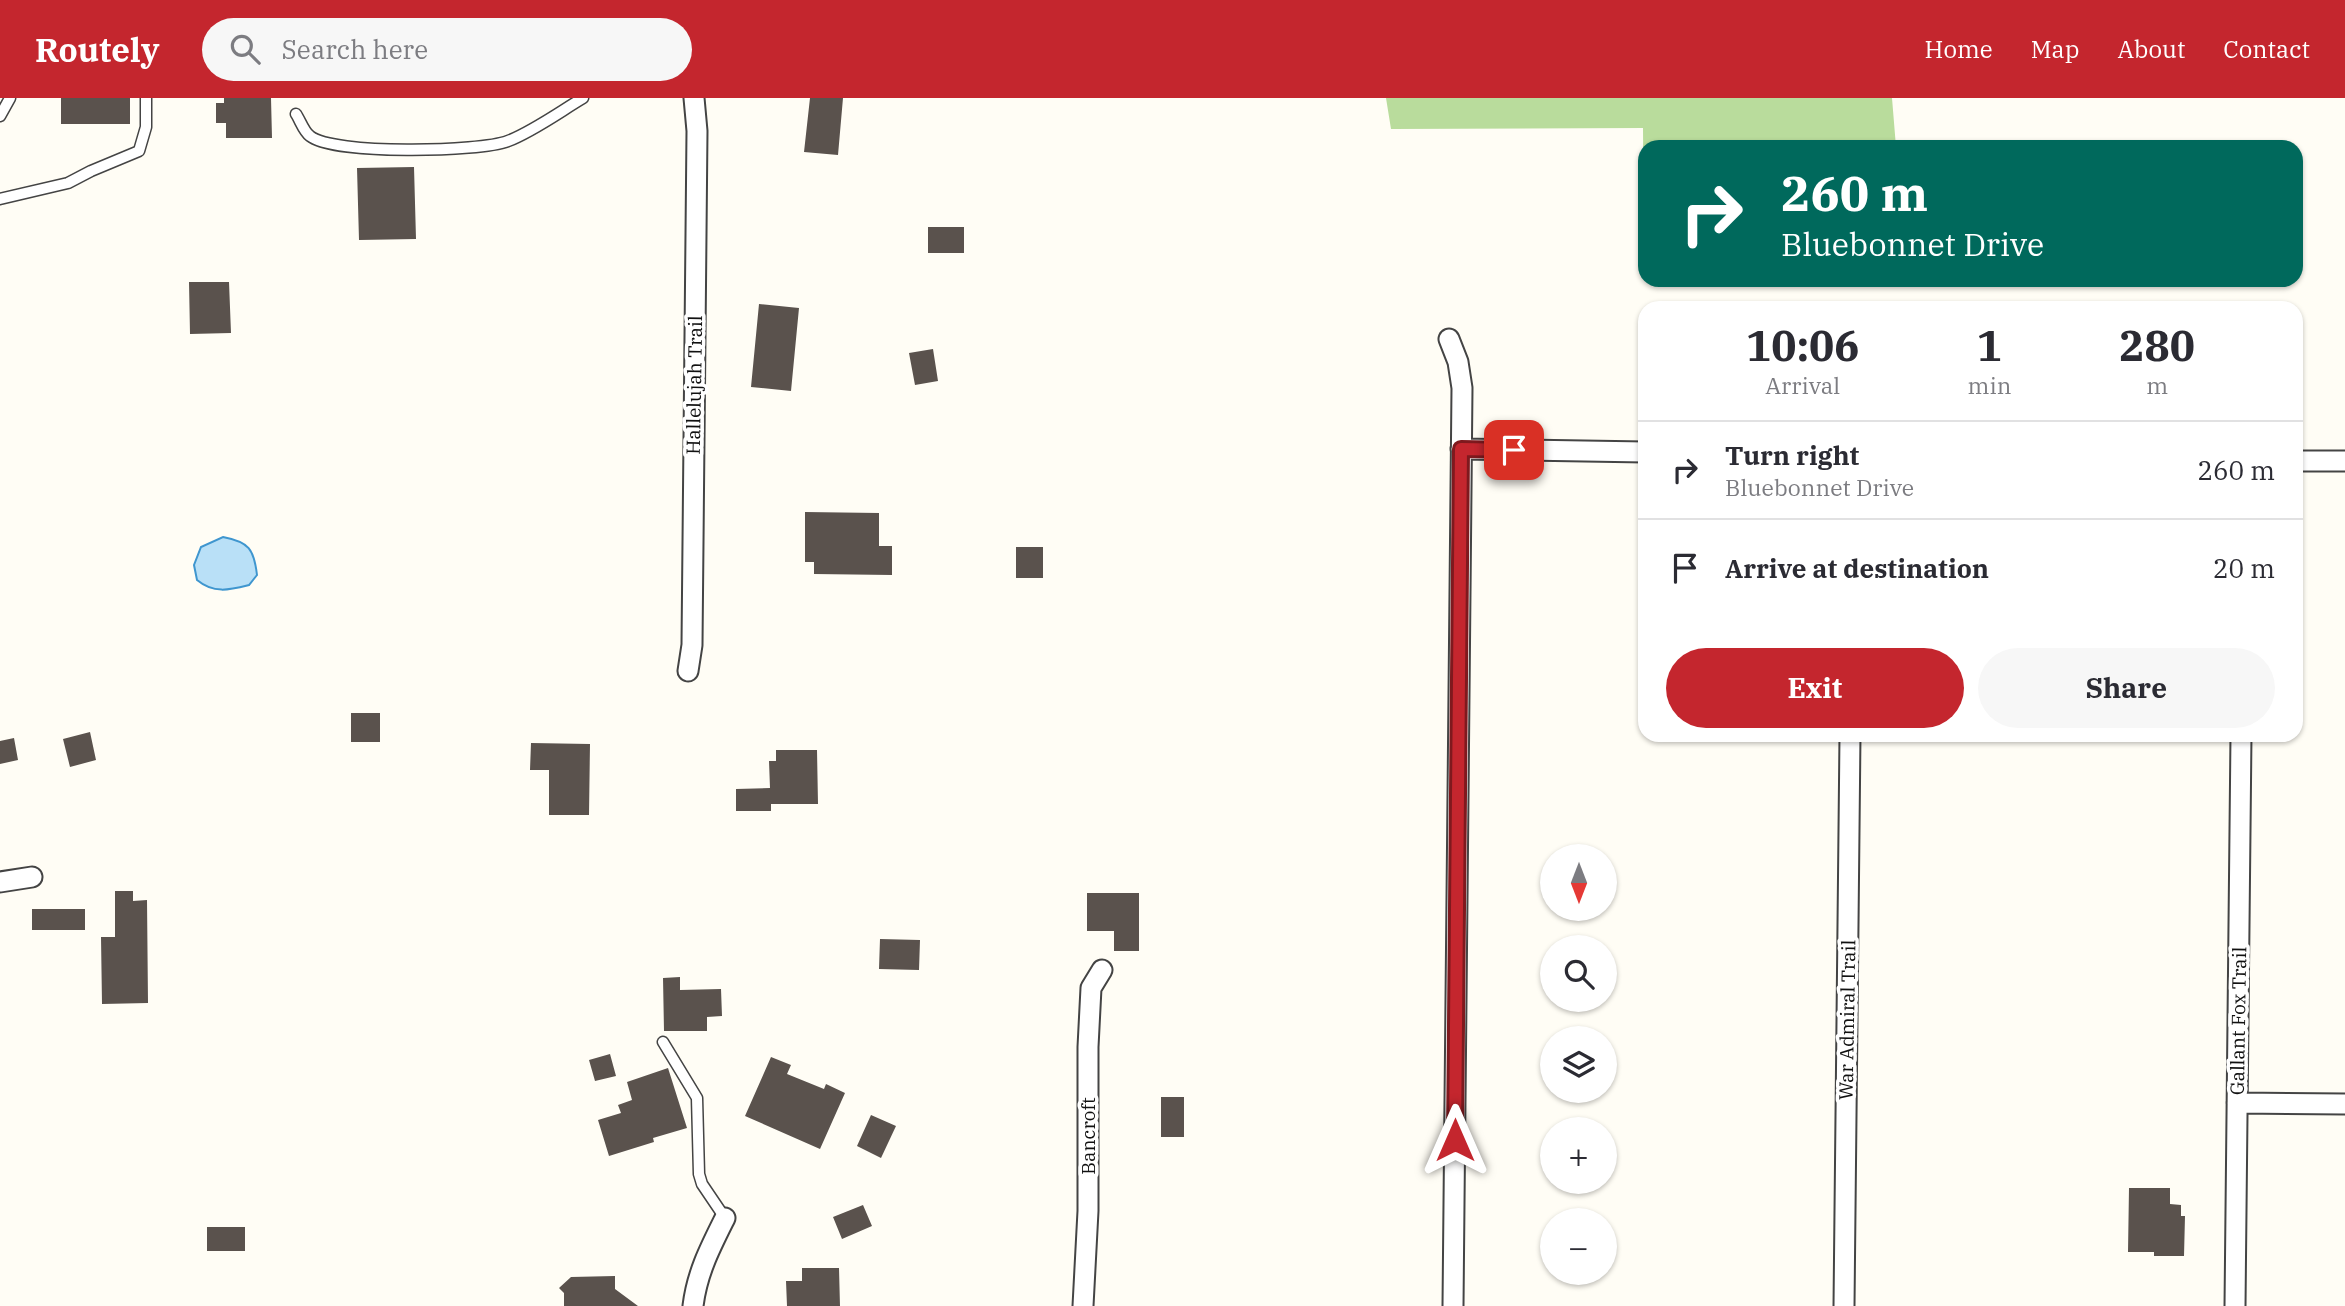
<!DOCTYPE html>
<meta charset="utf-8">
<style>
:root{--surface:#fff;--page:#f7f7f7;--text:#2b2b33;--muted:#7c7c81;--line:#e1e1e2;--accent:#c4262e}
body{margin:0;font-family:"IBM Plex Serif",serif;background:var(--page);color:var(--text);height:100vh;display:flex;flex-direction:column;font-size:26px;white-space:nowrap}
*{box-sizing:border-box;margin:0}
p{font-size:23px;color:var(--muted)}
.icon{flex:none;width:38px;height:38px;fill:none;stroke:currentColor;stroke-width:2;stroke-linecap:round;stroke-linejoin:round}
.map{position:relative;flex:1;overflow:hidden}
.drawer{position:absolute;left:1638px;top:203px;width:665px;height:441px;display:flex;flex-direction:column;background:var(--surface);border-radius:21px;box-shadow:0 2px 5px #0004}
.drawer>*{flex:none}
.hud{position:absolute;left:1638px;top:42px;width:665px;height:147px;border-radius:21px;box-shadow:0 2px 5px #0004;background:#00695c;color:#fff;overflow:hidden}
.needle{width:46px;rotate:180deg}
.buttons{position:absolute;left:1540px;top:746px;display:grid;gap:14px}
.buttons a{display:grid;place-items:center;width:77px;height:77px;border-radius:50%;background:var(--surface);box-shadow:0 2px 5px #0004;font-size:35px}
.pin{position:absolute;display:grid;place-items:center;width:60px;height:60px;color:#fff;margin:-30px;border-radius:14px;box-shadow:0 4px 10px #0006}
.me{position:absolute;width:77px;margin:-38px;rotate:0deg;stroke-linejoin:round;filter:drop-shadow(0 0 5px #0008)}
.turn{display:flex;align-items:center;gap:24px;height:147px;padding:0 28px;font-size:32px}
.turn .icon{width:91px;height:91px;stroke-width:2.5}
.turn b{display:block;font-size:49px;line-height:60px}
.eta{display:flex;justify-content:space-evenly;align-items:center;height:119px;text-align:center}
.eta b{font-size:42px;font-weight:700;line-height:49px}
.button{display:flex;gap:14px;margin-top:auto;padding:14px 28px}
.button a{flex:1;height:80px;border-radius:42px;background:var(--accent);color:#fff;font-size:28px;font-weight:700;line-height:80px;text-align:center}
.button a+a{background:var(--page);color:var(--text)}
ul{padding:0;list-style:none}
li{display:flex;align-items:center;gap:21px;height:98px;padding:0 28px;border-top:2px solid var(--line)}
li div{flex:1}
li b{display:block;font-size:26px}
li em{font-style:normal}
header{display:flex;align-items:center;gap:42px;box-sizing:border-box;height:98px;padding:0 35px;background:var(--accent);color:#fff}
header strong{font-size:33px}
nav{display:flex;gap:38px;margin-inline-start:auto;font-size:24px}
.search{width:490px;height:63px;background:var(--page);display:flex;align-items:center;gap:18px;box-sizing:border-box;padding:0 24px;border-radius:38px;color:var(--muted);font-size:26px}
.map>svg:first-child{display:block}
</style>
<header>
<strong>Routely</strong>
<div class="search"><svg class="icon" aria-label="search" viewBox="0 0 24 24"><circle cx="10" cy="10" r="6"/><path d="M15 15l6 6"/></svg>Search here</div>
<nav><a>Home</a><a>Map</a><a>About</a><a>Contact</a></nav>
</header>
<div class="map">
<svg width="2345" height="1208" viewBox="0 0 2345 1208">
<rect width="100%" height="100%" fill="#fffdf5"/>
<path fill="#b9dc9c" d="M1386 0H1892L1896 49H1645L1644 171 1643 30 1391 31Z"/>
<path fill="#b9e0f7" stroke="#3f96cf" stroke-width="2" d="M223 439C249 444 254 451 257 477L249 487C229 492 214 496 197 482L194 467 201 449Z"/>
<path fill="#5a524d" d="M61 0H130V26H61Z
M224 0H271L272 40H226V25H216V5H224Z
M810 0H843L838 57 804 54Z
M414 69 416 141 359 142 357 70Z
M928 129H964V155H928Z
M189 184H229L231 235 190 236Z
M759 206 799 210 791 293 751 289Z
M933 251 938 283 915 287 909 255Z
M805 414 879 415V448H892V477L814 476V464H805Z
M1016 449H1043V480H1016Z
M351 615H380V644H351Z
M90 634 96 662 70 669 63 641Z
M14 640 18 662 0 666V643Z
M531 645 590 646 589 717H549V672H530Z
M776 652H817L818 706H771V713H736V691L770 690 769 663H776Z
M115 793H133V803L147 802 148 905 102 906 101 839H115Z
M1087 795H1139V853H1114V833H1087Z
M32 811H85V832H32Z
M880 841 920 842 919 872 879 871Z
M680 879V892L721 891 722 918 707 919V933H664L663 880Z
M610 956 616 978 595 983 589 962Z
M771 959 791 967 787 976 824 991 826 986 845 995 820 1051 745 1018Z
M668 970 687 1030 653 1040 654 1044 609 1058 598 1022 621 1015 618 1007 632 1002 627 984Z
M1161 999H1184V1039H1161Z
M871 1017 896 1028 881 1060 857 1048Z
M2129 1090H2170V1106L2181 1107V1118H2185L2184 1158H2154V1154H2128Z
M863 1107 872 1128 842 1141 833 1119Z
M207 1129H245V1153H207Z
M802 1170H839L840 1208H787L786 1183H802Z
M615 1178V1191L638 1208H564V1195L559 1190 571 1179Z"/>
<g fill="none" stroke-linecap="round" stroke-linejoin="round">
<g stroke="#444" stroke-width="13">
<path id="lane" d="M296 16C300 22 304 34 310 38 333 57 480 54 508 43 532 34 561 13 583 0
M0 18 10 0
M0 101 68 85 91 73 139 53 146 29V0
M663 944 697 1000 699 1076 702 1086 725 1120"/>
</g>
<g stroke="#444" stroke-width="23">
<path id="street" d="M1449 241 1458 264 1462 290 1453 1208
M1461 351 1645 354
M2296 363H2345
M688 573 692 547 697 33 694 0
M0 784 32 779
M2237 1005 2345 1006
M693 1208C697 1175 710 1150 725 1120
M1083 1208 1088 1113V949L1091 890 1102 872
M1844 1208 1850 637
M2235 1208 2241 637"/>
</g>
<use href="#lane" stroke="#fff" stroke-width="10"/>
<use href="#street" stroke="#fff" stroke-width="19"/>
</g>
<g fill="none" stroke-linecap="round" stroke-linejoin="round">
<g stroke="#7f191e" stroke-width="18">
<path id="route" d="M1455 1042 1461 351 1514 352"/>
</g>
<use href="#route" stroke="#c4262e" stroke-width="12"/>
</g>
<g text-anchor="middle" stroke-width="7" stroke-linejoin="round" paint-order="stroke">
<g font-size="19" fill="#111" stroke="#fff">
<text transform="translate(694 287) rotate(-89)" y="7">Hallelujah Trail</text>
<text transform="translate(1847 922) rotate(-89)" y="7">War Admiral Trail</text>
<text transform="translate(2238 923) rotate(-89)" y="7">Gallant Fox Trail</text>
<text transform="translate(1088 1038) rotate(-90)" y="7">Bancroft</text>
</g>
</g>
</svg>
<div class="buttons">
<a><svg class="needle" viewBox="-14 -14 28 28"><path d="M0-13l5 13h-10z" fill="#e53935"/><path d="M0 13l5-13h-10z" fill="#7c7c81"/></svg></a>
<a><svg class="icon" aria-label="search" viewBox="0 0 24 24"><circle cx="10" cy="10" r="6"/><path d="M15 15l6 6"/></svg></a>
<a><svg class="icon" aria-label="layers" viewBox="0 0 24 24"><path d="M12 4l9 5-9 5-9-5zM3 14l9 5 9-5"/></svg></a>
<a>+</a>
<a>−</a>
</div>
<div class="pin" style="left:1514px;top:352px;background:#d93025"><svg class="icon" aria-label="arrive" viewBox="0 0 24 24"><path d="M6 21V4h12l-3 4 3 4H6"/></svg></div>
<svg class="me" style="left:1455px;top:1042px" viewBox="-20 -20 40 40"><path d="M0-17L14 15 0 8-14 15z" fill="#c4262e" stroke="#fff" stroke-width="4"/></svg>
<div class="hud">
<div class="turn"><svg class="icon" aria-label="right" viewBox="0 0 24 24"><path d="M7 20v-9h11M14 6l5 5-5 5"/></svg><div><b>260 m</b>Bluebonnet Drive</div></div>
</div>
<section class="drawer">
<div class="eta">
<div><b>10:06</b><p>Arrival</p></div>
<div><b>1</b><p>min</p></div>
<div><b>280</b><p>m</p></div>
</div>
<ul>
<li><svg class="icon" aria-label="right" viewBox="0 0 24 24"><path d="M7 20v-9h11M14 6l5 5-5 5"/></svg><div><b>Turn right</b><p>Bluebonnet Drive</p></div><em>260 m</em></li>
<li><svg class="icon" aria-label="arrive" viewBox="0 0 24 24"><path d="M6 21V4h12l-3 4 3 4H6"/></svg><div><b>Arrive at destination</b></div><em>20 m</em></li>
</ul>
<div class="button"><a>Exit</a><a>Share</a></div>
</section>
</div>
